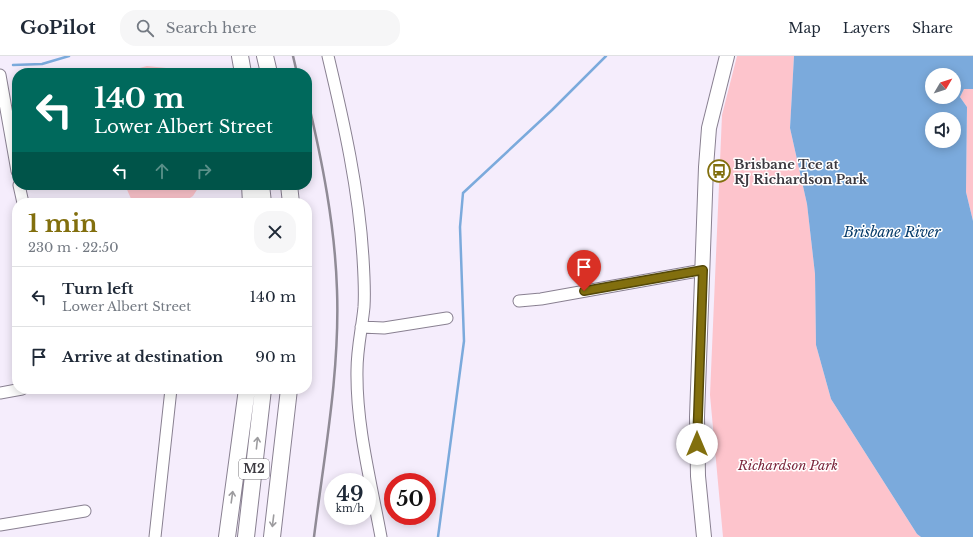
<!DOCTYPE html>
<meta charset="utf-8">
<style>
:root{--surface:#fff;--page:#f6f6f7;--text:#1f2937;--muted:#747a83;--line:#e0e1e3;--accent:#826f0e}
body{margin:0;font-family:"Libre Baskerville",serif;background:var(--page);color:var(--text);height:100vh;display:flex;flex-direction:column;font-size:15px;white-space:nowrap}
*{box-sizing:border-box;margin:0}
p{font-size:13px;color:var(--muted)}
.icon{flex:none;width:22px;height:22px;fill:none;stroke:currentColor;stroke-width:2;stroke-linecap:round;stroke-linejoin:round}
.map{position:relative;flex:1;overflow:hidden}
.panel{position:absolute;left:12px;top:142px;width:300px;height:196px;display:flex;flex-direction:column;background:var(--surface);border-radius:16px;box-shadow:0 2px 10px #0003}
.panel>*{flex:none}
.banner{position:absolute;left:12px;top:12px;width:300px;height:122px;border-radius:16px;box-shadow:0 2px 10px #0003;background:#00695c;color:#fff;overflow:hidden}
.needle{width:26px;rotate:51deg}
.fabs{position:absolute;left:925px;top:12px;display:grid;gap:8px}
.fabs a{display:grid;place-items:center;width:36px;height:36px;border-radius:50%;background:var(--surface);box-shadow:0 2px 10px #0003;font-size:20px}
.speed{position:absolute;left:324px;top:417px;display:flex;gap:8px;font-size:20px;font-weight:700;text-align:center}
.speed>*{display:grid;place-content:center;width:52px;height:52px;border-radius:50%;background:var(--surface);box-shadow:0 2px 10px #0003;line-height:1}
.speed small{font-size:10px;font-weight:400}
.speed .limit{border:6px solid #d22;background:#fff;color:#111}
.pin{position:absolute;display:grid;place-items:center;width:34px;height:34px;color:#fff;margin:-41px -17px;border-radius:50% 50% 50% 0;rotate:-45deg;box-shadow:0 0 4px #0007}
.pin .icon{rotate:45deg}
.me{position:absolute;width:44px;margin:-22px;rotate:0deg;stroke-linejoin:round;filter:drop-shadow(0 0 3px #0008)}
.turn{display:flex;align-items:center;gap:14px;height:84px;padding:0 16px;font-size:18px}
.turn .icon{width:52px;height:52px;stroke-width:2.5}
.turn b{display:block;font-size:28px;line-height:34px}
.lanes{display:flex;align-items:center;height:38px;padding:0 16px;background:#0003;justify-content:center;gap:20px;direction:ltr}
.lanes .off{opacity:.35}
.round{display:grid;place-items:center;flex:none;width:42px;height:42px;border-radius:16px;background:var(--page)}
.summary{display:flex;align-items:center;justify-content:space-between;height:68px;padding:0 16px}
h1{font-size:24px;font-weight:700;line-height:30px;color:var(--accent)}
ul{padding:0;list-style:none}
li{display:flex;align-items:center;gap:12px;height:60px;padding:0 16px;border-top:1px solid var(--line)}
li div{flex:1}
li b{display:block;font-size:15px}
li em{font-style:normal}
header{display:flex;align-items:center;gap:24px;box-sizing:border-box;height:56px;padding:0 20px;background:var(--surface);border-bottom:1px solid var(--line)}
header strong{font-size:19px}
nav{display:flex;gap:22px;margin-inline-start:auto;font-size:14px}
.search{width:280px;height:36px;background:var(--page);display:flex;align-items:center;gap:10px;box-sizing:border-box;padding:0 14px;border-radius:16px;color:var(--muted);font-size:15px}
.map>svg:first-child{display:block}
</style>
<header>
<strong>GoPilot</strong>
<div class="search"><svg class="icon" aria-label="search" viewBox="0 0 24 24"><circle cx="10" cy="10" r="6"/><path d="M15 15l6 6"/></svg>Search here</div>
<nav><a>Map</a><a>Layers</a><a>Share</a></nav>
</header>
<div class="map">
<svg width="973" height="481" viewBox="0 0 973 481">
<rect width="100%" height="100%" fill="#f5edfc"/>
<path fill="#fdc4cc" d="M737 0H794L790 72 807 148 815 218 816 289 831 343 917 478 921 481H723L710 339 722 59Z
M147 10 166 12 173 17H128L132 14Z
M964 33H973V165L966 136 967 51 960 41Z
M125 129H200L193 140 182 147H135L132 145Z"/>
<path fill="#7baadc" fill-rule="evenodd" d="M794 0H973V33H964L960 41 967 51 966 136 973 165V481H921L917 478 831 343 816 289 815 218 807 148 790 72ZM932 19H954V41H932ZM932 63H954V85H932Z"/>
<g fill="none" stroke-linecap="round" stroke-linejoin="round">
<path stroke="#7baadc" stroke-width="2.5" d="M13 9 42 8 69 0
M438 481 464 285 460 171 463 137 552 54 606 0"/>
<g stroke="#898091" stroke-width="13">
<path id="minor" d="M328 0C344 67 359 134 363 202 364 218 365 235 364 251 362 272 357 292 357 314 356 370 371 426 381 481
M0 19 17 115
M19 129 23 147
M519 245 541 243 703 214
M361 271 384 272 447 262
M0 337 22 333
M0 469 85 455
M155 481 171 333"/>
</g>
<g stroke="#898091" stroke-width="16">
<path id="major" d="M704 481 698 420 697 361 706 111 709 72 727 0"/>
</g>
<g stroke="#898091" stroke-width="18">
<path id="highway" d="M240 0 243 17
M265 0 269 17
M250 129 251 147
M261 129 263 147
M289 129 291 147
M227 481 247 333
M246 481 263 333
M272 481 289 333"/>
</g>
<use href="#minor" stroke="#fff" stroke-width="11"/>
<use href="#major" stroke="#fff" stroke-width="14"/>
<use href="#highway" stroke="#fff" stroke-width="16"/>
<path stroke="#908b96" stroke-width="2.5" d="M293 0 297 17
M307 41C322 104 335 169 337 234 340 317 324 400 314 481"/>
</g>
<defs><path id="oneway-shaft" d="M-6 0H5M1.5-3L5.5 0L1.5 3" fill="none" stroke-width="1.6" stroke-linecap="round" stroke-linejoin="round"/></defs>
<g stroke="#9d9c9f">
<use href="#oneway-shaft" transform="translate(257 387) rotate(-84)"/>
<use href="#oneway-shaft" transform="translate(232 441) rotate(-82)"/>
<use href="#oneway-shaft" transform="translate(273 465) rotate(97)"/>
</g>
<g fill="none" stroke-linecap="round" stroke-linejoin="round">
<g stroke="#544809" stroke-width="10">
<path id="route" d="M584 235 703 214 697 388"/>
</g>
<use href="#route" stroke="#826f0e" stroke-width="7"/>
</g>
<defs>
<g id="bus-ring" transform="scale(1.15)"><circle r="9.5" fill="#fff" stroke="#826f0e" stroke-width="1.5"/><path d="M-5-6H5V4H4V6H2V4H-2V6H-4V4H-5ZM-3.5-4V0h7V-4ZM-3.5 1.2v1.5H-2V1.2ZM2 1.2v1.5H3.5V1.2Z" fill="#826f0e"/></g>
</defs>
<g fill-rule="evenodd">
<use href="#bus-ring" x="719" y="115"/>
</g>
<g text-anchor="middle" stroke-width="3" stroke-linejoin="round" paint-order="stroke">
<rect fill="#fff" stroke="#767479" stroke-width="1" x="239" y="403" width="30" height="20" rx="3"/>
<g font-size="12" font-weight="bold" fill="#3b383f">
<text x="254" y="417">M2</text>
</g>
<g font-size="13" font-weight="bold" fill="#3b383f" stroke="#fff" text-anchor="start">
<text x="734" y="113">Brisbane Tce at<tspan x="734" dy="15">RJ Richardson Park</tspan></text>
</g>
<g font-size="13" font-style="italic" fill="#7b263c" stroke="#fff">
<text x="788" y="414">Richardson Park</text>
</g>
<g font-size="14" font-style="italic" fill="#093d6b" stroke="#fff">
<text x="892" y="181">Brisbane River</text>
</g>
</g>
</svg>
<div class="fabs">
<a><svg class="needle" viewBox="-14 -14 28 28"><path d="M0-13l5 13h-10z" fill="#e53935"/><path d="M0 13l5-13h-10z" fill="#747a83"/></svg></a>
<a><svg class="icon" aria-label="sound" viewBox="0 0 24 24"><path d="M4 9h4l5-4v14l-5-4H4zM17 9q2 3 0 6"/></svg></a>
</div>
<div class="speed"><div>49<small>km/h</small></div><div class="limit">50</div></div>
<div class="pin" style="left:584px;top:235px;background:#d93025"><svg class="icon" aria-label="arrive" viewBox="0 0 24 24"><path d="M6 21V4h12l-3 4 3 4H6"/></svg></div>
<svg class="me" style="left:697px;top:388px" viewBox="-20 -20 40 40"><circle r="19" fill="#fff"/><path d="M0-13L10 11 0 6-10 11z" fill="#826f0e"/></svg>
<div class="banner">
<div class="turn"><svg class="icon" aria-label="left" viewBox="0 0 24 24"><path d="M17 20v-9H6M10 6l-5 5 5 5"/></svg><div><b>140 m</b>Lower Albert Street</div></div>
<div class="lanes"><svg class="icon" aria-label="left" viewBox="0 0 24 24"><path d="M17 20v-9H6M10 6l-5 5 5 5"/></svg><svg class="icon off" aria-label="ahead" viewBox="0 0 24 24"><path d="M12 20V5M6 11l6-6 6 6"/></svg><svg class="icon off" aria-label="right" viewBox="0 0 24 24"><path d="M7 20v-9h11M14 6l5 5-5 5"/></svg></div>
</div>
<section class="panel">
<div class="summary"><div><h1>1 min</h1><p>230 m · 22:50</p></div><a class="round"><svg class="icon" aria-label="close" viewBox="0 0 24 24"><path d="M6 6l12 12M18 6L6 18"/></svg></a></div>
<ul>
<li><svg class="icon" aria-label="left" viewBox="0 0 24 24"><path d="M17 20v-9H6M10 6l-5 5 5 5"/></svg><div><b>Turn left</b><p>Lower Albert Street</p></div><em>140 m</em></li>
<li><svg class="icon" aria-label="arrive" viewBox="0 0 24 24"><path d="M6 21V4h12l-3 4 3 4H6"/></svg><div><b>Arrive at destination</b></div><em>90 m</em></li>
</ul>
</section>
</div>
